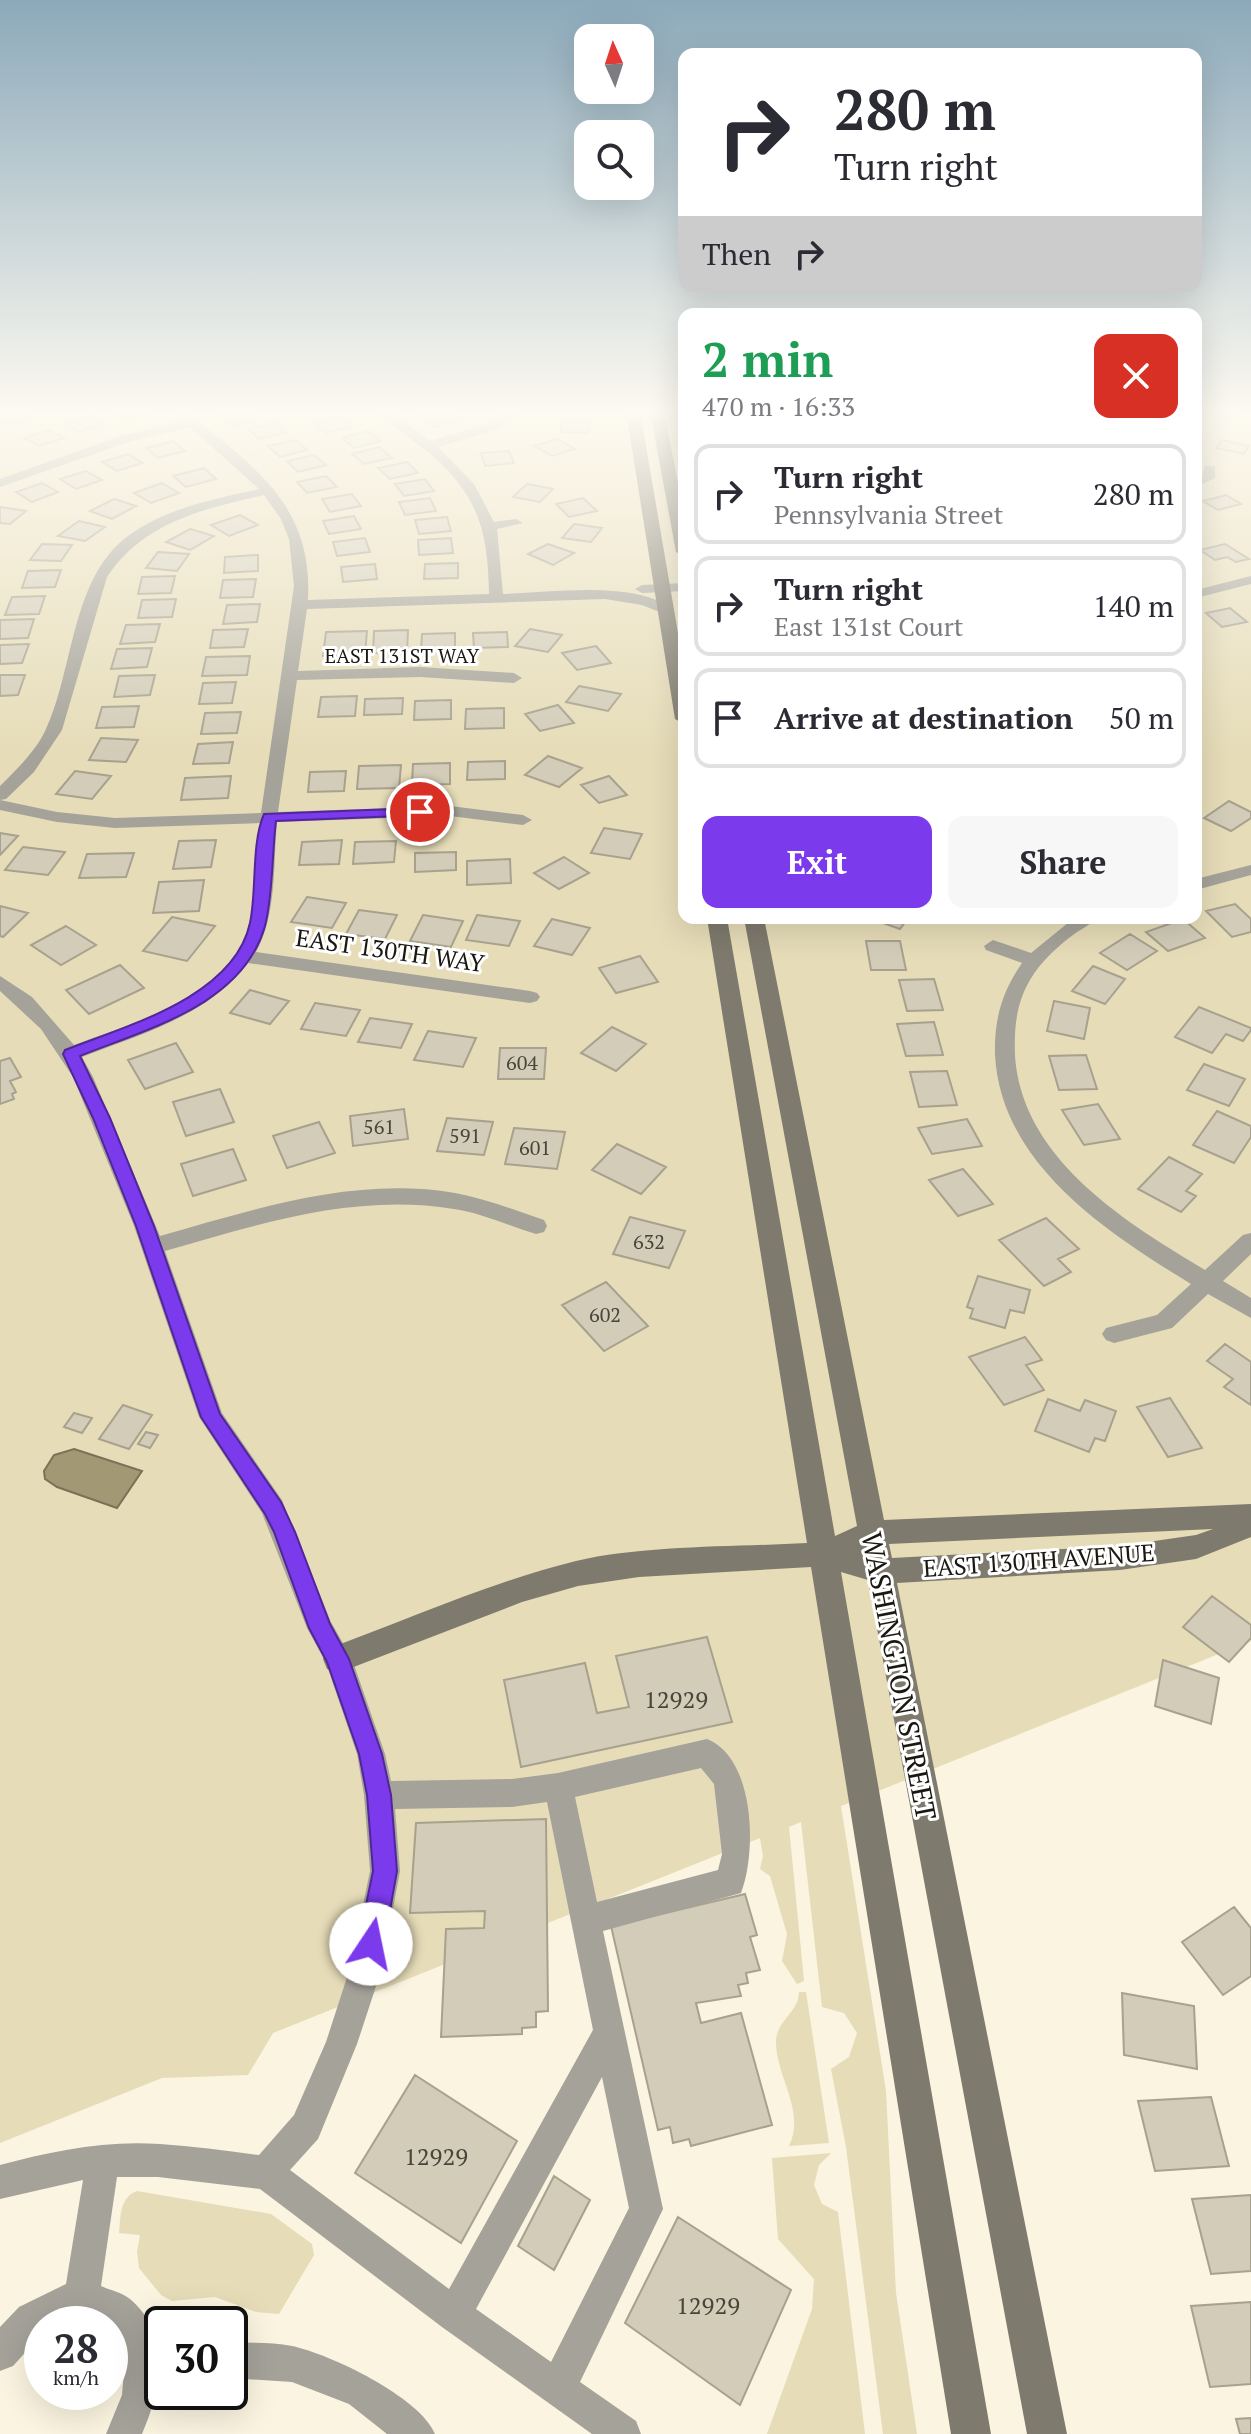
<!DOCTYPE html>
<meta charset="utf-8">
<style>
:root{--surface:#fff;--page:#f7f7f7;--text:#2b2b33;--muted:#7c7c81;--line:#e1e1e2;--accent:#7c3aed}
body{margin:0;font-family:"PT Serif",serif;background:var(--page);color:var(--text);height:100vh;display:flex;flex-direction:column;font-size:30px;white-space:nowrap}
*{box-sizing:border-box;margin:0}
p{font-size:26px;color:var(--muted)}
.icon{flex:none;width:44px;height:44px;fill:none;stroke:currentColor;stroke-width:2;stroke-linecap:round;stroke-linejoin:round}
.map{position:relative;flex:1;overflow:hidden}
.sheet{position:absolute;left:678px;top:308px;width:524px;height:616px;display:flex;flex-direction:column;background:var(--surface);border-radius:16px;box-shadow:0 8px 32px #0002}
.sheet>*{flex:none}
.hud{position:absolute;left:678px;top:48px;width:524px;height:244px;border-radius:16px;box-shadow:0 8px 32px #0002;background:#fff;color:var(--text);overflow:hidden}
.needle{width:52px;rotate:357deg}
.tools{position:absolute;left:574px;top:24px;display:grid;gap:16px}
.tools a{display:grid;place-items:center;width:80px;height:80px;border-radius:16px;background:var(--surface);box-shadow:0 8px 32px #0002;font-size:40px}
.speed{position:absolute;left:24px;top:2306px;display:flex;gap:16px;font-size:40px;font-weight:700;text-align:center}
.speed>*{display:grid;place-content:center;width:104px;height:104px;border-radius:50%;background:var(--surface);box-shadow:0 8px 32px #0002;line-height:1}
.speed small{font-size:20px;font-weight:400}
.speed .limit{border:4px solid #111;border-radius:12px;background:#fff;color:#111}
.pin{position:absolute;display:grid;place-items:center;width:68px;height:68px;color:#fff;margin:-34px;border:4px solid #fff;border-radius:50%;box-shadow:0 2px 8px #0007}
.me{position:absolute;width:88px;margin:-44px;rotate:11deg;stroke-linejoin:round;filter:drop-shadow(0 0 6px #0008)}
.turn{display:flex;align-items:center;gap:28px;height:168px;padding:0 24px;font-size:36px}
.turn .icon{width:104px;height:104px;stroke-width:2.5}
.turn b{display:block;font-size:56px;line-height:68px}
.then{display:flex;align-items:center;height:76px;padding:0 24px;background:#0003;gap:16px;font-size:30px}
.round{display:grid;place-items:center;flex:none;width:84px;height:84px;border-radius:16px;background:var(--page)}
.headline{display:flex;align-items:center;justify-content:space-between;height:136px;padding:0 24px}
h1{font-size:48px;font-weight:700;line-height:60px;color:#1e9e55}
.cta{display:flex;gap:16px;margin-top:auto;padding:16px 24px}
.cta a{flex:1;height:92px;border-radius:16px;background:var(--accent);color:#fff;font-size:32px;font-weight:700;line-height:92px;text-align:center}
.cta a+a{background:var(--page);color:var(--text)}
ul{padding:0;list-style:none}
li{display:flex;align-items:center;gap:24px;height:100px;margin:0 16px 12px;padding:0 8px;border:4px solid var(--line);border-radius:16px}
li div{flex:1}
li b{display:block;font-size:30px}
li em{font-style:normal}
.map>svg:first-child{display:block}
</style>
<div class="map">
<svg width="1251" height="2434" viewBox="0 0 1251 2434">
<rect width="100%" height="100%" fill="#faf4e0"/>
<path fill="#e6dcb8" d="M0 411H684V918H1196V411H1251V1641L841 1806 886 2091 896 2293 917 2434H883L846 2147 831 2069 849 2057 857 2033 844 2013 822 2007 801 1822 789 1827 804 1981 797 1984 782 1961 787 1934 770 1876 760 1869 763 1856 760 1838 273 2033 248 2075 162 2078 0 2143Z
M799 1992H806L829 2143 789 2146C806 2111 776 2077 776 2042 776 2021 799 2012 799 1992Z
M831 2153 819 2165 814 2185 822 2204 838 2212 865 2434H767L812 2309 814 2279 778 2239 772 2158Z
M137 2191 271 2214 312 2244 314 2255 279 2314 256 2312 215 2297 172 2301 161 2295 139 2268 137 2252 140 2235 119 2233C121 2216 119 2198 137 2191Z"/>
<path fill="#a39874" stroke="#7a7256" stroke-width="2" d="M74 1449 142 1471 117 1508 57 1487 45 1479 44 1471 54 1455Z"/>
<path fill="#d2ccb8" stroke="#a7a18e" stroke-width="2" d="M14 411H20L32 418 7 426 0 422V416Z
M143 411 147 415 121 421 110 412Z
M242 411H250L260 419 233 426 222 416Z
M449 411 461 420 436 427 422 417Z
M1207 411H1231L1235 419H1211Z
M89 416 103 424 78 432 64 423Z
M340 417 353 426 326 433 314 423Z
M562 420H590L588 433 561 432Z
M275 423 286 433 259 439 248 429Z
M49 430 64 438 39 446 24 438Z
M368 431 381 441 354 448 342 438Z
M558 439 575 449 552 456 534 446Z
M296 440 307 450 280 457 268 446Z
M1222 440 1249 446 1244 454 1216 448Z
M173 441 185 451 158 458 146 448Z
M379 447 392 458 364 464 352 454Z
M509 451 514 463 485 466 481 453Z
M128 454 143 463 117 471 102 462Z
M314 455 326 465 298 472 287 461Z
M407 462 418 473 390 479 378 468Z
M204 468 216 479 186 487 173 476Z
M86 471 102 480 76 489 60 479Z
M326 476 337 487 307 493 297 482Z
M425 479 434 491 404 496 395 484Z
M42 483 58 492 32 502 16 492Z
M162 483 179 493 151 503 134 493Z
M527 484 553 489 540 502 513 497Z
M352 494 361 506 330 512 322 499Z
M1226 495 1241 504 1218 510 1203 501Z
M430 498 436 511 405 515 399 502Z
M583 498 597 511 569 517 556 504Z
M114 499 136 506 112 519 90 511Z
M0 507 26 511 10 524 0 523Z
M240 515 258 525 229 536 211 525Z
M354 516 361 529 329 534 323 521Z
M447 517 451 531 419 534 415 520Z
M79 521 105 527 85 541 58 536Z
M574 524 602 528 591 542 562 538Z
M190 529 214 536 190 550 166 542Z
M365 538 370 552 337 556 333 542Z
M451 538 453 553 419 555 418 540Z
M42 544 72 545 61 561 30 560Z
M548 544 574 553 553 565 528 554Z
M1225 544 1249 559 1236 562 1227 557 1215 560 1200 550Z
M158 552 189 554 177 571 146 568Z
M258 555V571L224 573 225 557Z
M458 563V578L424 579 425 564Z
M375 564 377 579 343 582 341 567Z
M61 570 55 587 22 588 28 571Z
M175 576 171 593 138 594 142 577Z
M256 579 253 597 220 598 223 580Z
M45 596 39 614 5 615 12 597Z
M176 599 172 617 138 618 142 600Z
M260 604 257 622 223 624 227 605Z
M1230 608 1247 622 1222 627 1206 613Z
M34 619 28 638 0 639V620Z
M160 624 155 642 120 644 126 625Z
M248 629 244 647 210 648 213 630Z
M530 629 562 635 548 652 515 646Z
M408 630 407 652 373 653 374 631Z
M367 631 365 655 323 656 326 632Z
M507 632 508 647 474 648 473 633Z
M455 633V650L421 651 422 634Z
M29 644 22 663 0 664V645Z
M596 646 611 663 577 670 562 653Z
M152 648 147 667 111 669 117 649Z
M250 656 247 675 202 676 206 657Z
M0 675H25L18 695 0 696Z
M155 675 150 695 114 697 119 676Z
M236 682 232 703 199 704 203 683Z
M579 686 621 694 608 711 566 702Z
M357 696 355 716 318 717 321 697Z
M403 698 402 714 364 715 365 699Z
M451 700V719L414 720 415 701Z
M558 705 574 723 540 731 525 714Z
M139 706 134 727 96 728 102 707Z
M504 708V728L465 729 466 709Z
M241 712 237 733 201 734 205 713Z
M101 738 138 740 126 762 89 760Z
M233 742 229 763 193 764 198 744Z
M548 756 582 768 559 787 525 775Z
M505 761V779L467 780 468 762Z
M450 763V784L412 785 413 764Z
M401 765 399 788 357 789 359 766Z
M75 771 111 776 92 799 56 794Z
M346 771 344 791 308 792 310 772Z
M231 776 228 798 181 800 185 778Z
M609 776 627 795 599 803 581 785Z
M1229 801 1251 812V818L1231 831 1204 818Z
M604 828 642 834 630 859 591 853Z
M0 833 18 836 0 855Z
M216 840 211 867 173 869 179 841Z
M342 840 339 864 299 865 302 842Z
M396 841 394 862 353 864 355 842Z
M23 847 65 852 48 875 5 870Z
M456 852V870L415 872V853Z
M134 853 126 877 79 878 87 854Z
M564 857 589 873 559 889 534 873Z
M510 859 511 883 467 885V861Z
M204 880 199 911 153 913 159 882Z
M307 897 346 903 332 928 291 922Z
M1235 904 1251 919V932L1232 937 1206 911Z
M0 906 28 913 3 937 0 936Z
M359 910 397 915 385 939 346 934Z
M423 915 463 921 451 947 410 941Z
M477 915 520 921 509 946 466 940Z
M172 917 215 926 187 961 143 951Z
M869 918H908L900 929Z
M552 919 590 928 572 955 534 946Z
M1183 919 1205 938 1168 951 1146 932Z
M66 926 96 945 61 965 31 945Z
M1130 934 1157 951 1127 970 1100 953Z
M866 941H900L906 970H871Z
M640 956 658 982 616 993 599 968Z
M120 965 144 988 89 1014 66 990Z
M1093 966 1125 979 1105 1004 1072 991Z
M934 979 943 1010 907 1011 899 980Z
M250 990 289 1001 270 1024 230 1013Z
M1054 1001 1090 1008 1084 1039 1047 1031Z
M315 1003 360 1010 346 1036 301 1029Z
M1199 1007 1251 1028V1030L1243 1041 1226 1034 1212 1053 1175 1037Z
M370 1018 412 1024 401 1048 358 1042Z
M934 1022 943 1055 906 1056 897 1024Z
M612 1027 646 1044 616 1071 581 1053Z
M428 1031 476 1038 463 1067 414 1060Z
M176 1043 193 1072 145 1089 128 1060Z
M500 1048H546L544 1079H498Z
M1086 1055 1097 1089 1059 1090 1049 1056Z
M10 1058 21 1077 10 1081 16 1092 12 1094 14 1099 0 1104V1061Z
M1204 1064 1245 1079 1229 1106 1187 1090Z
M947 1071 957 1105 919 1107 910 1072Z
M220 1089 234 1122 186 1136 173 1102Z
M1098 1104 1120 1139 1084 1145 1062 1110Z
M404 1109 408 1139 353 1146 350 1116Z
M1217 1111 1251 1126V1137L1234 1163 1193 1145Z
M447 1118 493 1122 484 1155 437 1151Z
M967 1119 982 1146 932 1154 918 1128Z
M319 1122 335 1153 287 1168 273 1136Z
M514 1128 565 1132 557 1169 505 1164Z
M617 1144 666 1167 641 1194 592 1170Z
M233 1149 246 1180 193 1196 181 1164Z
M1169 1157 1202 1174 1186 1191 1196 1196 1181 1212 1138 1189Z
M963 1169 993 1204 958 1216 929 1180Z
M630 1217 685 1231 669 1268 613 1254Z
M1046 1218 1079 1249 1058 1259 1071 1272 1044 1286 999 1240Z
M978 1276 1030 1290 1024 1313 1010 1310 1005 1328 970 1318 973 1309 967 1307Z
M606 1282 648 1326 604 1351 562 1305Z
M1025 1337 1042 1360 1026 1365 1044 1390 1004 1405 969 1357Z
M1225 1344 1251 1362V1405L1224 1387 1233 1379 1207 1361Z
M1170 1398 1202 1448 1168 1457 1137 1407Z
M1048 1399 1080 1411 1085 1400 1116 1411 1105 1441 1095 1438 1089 1452 1035 1431Z
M123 1405 152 1415 129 1449 99 1439Z
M74 1413 92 1418 82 1433 64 1427Z
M146 1432 158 1435 150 1448 138 1444Z
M1212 1596 1251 1625V1638L1229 1662 1183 1627Z
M707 1637 732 1722 521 1767 504 1680 585 1663 597 1713 629 1707 616 1656Z
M1163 1660 1219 1678 1211 1724 1155 1706Z
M546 1819 548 2011 536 2012V2027L522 2028V2034L441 2037 446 1929 484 1928 485 1911 410 1913 416 1823Z
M745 1894 757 1935 750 1937 760 1970 746 1973 748 1983 738 1985 741 1996 696 2003 701 2023 741 2013 772 2125 691 2146 689 2139 673 2143 670 2127 658 2130 611 1926Z
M1234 1907 1251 1928V1976L1223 1995 1182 1942Z
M1122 1993 1194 2006 1197 2069 1124 2055Z
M415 2075 517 2141 461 2243 355 2173Z
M1211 2097 1229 2166 1155 2171 1138 2101Z
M554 2176 590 2200 554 2270 518 2246Z
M1251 2195V2271L1211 2274 1192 2199Z
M678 2217 791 2290 740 2405 625 2323Z
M1251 2302V2384L1210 2387 1191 2306Z
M1251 2418V2434H1240L1236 2419Z"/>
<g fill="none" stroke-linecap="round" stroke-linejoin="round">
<path fill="#a4a299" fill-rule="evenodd" d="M172 411H186C253 467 313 503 308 600L489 594C488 532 479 495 429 453 412 439 392 427 376 411H390L430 441 488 424 506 411H520L496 430 438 447 474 484 494 522 516 519 523 523 497 529 503 594C547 593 640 579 674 611L667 615 642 605 605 599 307 609 298 671 420 667 514 673 522 678 514 683 420 677 297 680 278 812 450 806 523 815 532 820 523 825 450 816 277 822C273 865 277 914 256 952L530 991 537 993 540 997 537 1001 530 1003 248 963C208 1016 141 1034 82 1057L93 1077 160 1236C256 1209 354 1176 455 1193 486 1199 515 1210 544 1220L547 1226 544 1232 536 1234C509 1226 482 1213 454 1209 354 1193 259 1224 165 1251L222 1413 282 1500 331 1622 352 1659 385 1754 391 1781 512 1779 558 1773 707 1739C755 1758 757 1852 741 1893L603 1931 663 2209 580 2382 636 2421 641 2434H592L442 2327 260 2189 158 2177H117L101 2286C110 2290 123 2293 130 2299 174 2337 161 2389 142 2434H106L122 2395 125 2359 110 2324 91 2317 42 2324V2334L13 2366 0 2371V2327L19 2307 66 2284 83 2180 0 2199V2165C52 2151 105 2140 160 2144 193 2146 226 2151 259 2155L294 2115 326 2042 350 1968 370 1871 364 1795 357 1754 326 1663 307 1628 262 1513 199 1417 134 1226 73 1077 41 1029 0 991V976L32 997 74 1045C134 1022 228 999 248 928 257 894 256 857 260 823L115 828 57 822 0 810V786C17 769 36 751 46 729 74 669 71 578 128 536 166 508 214 499 259 489L190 427 128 442 0 487V479L120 436 183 421ZM264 495 281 519 289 539 294 586 261 813 115 818 57 812 0 800 6 799 34 772 62 730 107 577C143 522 204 509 264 495ZM701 1768 714 1784 722 1854 718 1870 597 1902 575 1797ZM547 1802 593 2030 449 2289 290 2170 318 2139 357 2044 382 1968 400 1871 395 1809 512 1807ZM602 2077 629 2208 551 2362 476 2309Z
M1205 466H1215V478L1196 487V478L1202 476Z
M1251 576V584L1196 598V590Z
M684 583V591L642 593 635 589 642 585Z
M1251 865V875L1196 890V879Z
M1074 918H1096C1091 924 1084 928 1077 932 1059 945 1041 961 1030 980 1016 1004 1014 1028 1015 1056 1022 1159 1125 1222 1205 1270L1243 1235 1251 1233V1254L1223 1281 1251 1298V1318L1208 1294 1172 1328 1114 1343 1106 1340 1102 1334 1106 1328 1157 1315 1191 1284C1106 1232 1001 1164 995 1055 994 1019 1002 992 1022 963L986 950 984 946 993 940 1031 953Z
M230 2342C250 2343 272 2342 292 2346 330 2354 420 2397 435 2434H387L349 2404 292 2382 230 2378Z"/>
<path fill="#7e7a6e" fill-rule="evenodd" d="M626 411H640L684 668V724L675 719Z
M650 411H664L684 514V557L676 552Z
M707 918H727L835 1536 857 1526 744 918H764L884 1520 1251 1504V1537L1196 1559 1120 1570 897 1583 1067 2434H1027L868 1580 841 1572 991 2434H951L811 1567 639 1577 578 1586 522 1602 338 1673 327 1669 323 1659 327 1649C409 1619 491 1582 576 1561 644 1545 736 1547 807 1543ZM1213 1529 1196 1535 1120 1546 892 1558 889 1544Z"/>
</g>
<linearGradient id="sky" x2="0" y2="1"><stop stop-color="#8ca9ba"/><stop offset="0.55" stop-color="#fdfaf1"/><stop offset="1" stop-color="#fdfaf1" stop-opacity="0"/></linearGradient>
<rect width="1251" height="752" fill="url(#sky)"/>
<path fill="#7c3aed" stroke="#51269a" stroke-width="2" d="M420 808 425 809V815L276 821C272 853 273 895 265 926 243 1005 147 1029 80 1056L110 1118 154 1226 220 1414 281 1502 295 1532 330 1624 349 1659 382 1754 391 1795 397 1871 384 1944 380 1953 371 1957 362 1953 358 1944 373 1871 367 1795 359 1754 327 1662 309 1628 274 1532 265 1514 201 1417 136 1226 93 1118 63 1054 65 1050C126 1026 234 997 250 923 257 890 251 844 264 814Z"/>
<g text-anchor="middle" stroke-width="6" stroke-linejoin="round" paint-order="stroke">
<g font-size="20" fill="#1a1811" stroke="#fff">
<text x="402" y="663">EAST 131ST WAY</text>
</g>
<g font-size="20" fill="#48453b">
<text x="522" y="1070">604</text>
<text x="379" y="1134">561</text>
<text x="465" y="1143">591</text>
<text x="535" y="1155">601</text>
<text x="649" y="1249">632</text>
<text x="605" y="1322">602</text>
</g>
<g font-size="24" fill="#1a1811" stroke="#fff">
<text transform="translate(390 951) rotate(8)" y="8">EAST 130TH WAY</text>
<text transform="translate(1039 1561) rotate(-4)" y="8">EAST 130TH AVENUE</text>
</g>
<g font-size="24" fill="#48453b">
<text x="676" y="1708">12929</text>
<text x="436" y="2165">12929</text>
<text x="708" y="2314">12929</text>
</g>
<g font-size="28" fill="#1a1811" stroke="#fff">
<text transform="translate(899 1676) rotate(79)" y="10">WASHINGTON STREET</text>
</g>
</g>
</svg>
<div class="tools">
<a><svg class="needle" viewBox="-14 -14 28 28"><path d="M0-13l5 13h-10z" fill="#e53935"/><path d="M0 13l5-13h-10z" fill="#7c7c81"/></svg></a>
<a><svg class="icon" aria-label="search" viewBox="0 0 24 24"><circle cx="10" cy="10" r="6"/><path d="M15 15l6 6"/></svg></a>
</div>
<div class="speed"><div>28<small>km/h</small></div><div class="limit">30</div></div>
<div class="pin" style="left:420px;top:812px;background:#d93025"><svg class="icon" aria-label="arrive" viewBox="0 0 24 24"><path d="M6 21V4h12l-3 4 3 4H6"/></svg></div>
<svg class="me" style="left:371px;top:1944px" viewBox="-20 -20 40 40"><circle r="19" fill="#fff"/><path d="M0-13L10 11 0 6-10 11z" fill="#7c3aed"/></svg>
<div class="hud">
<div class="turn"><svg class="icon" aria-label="right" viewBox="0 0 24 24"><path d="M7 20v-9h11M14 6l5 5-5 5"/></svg><div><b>280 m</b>Turn right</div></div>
<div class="then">Then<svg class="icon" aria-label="right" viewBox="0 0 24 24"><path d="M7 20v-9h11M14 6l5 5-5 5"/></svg></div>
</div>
<section class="sheet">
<div class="headline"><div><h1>2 min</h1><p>470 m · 16:33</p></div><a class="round" style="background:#d93025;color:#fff"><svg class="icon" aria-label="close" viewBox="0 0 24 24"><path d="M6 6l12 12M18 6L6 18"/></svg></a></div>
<ul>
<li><svg class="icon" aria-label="right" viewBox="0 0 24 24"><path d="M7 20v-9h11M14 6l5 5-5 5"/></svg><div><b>Turn right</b><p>Pennsylvania Street</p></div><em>280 m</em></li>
<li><svg class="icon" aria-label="right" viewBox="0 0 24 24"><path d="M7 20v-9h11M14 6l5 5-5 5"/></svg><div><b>Turn right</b><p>East 131st Court</p></div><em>140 m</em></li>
<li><svg class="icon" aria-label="arrive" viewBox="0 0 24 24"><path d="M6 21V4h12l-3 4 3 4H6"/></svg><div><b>Arrive at destination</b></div><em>50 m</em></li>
</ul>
<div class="cta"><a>Exit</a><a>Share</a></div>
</section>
</div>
